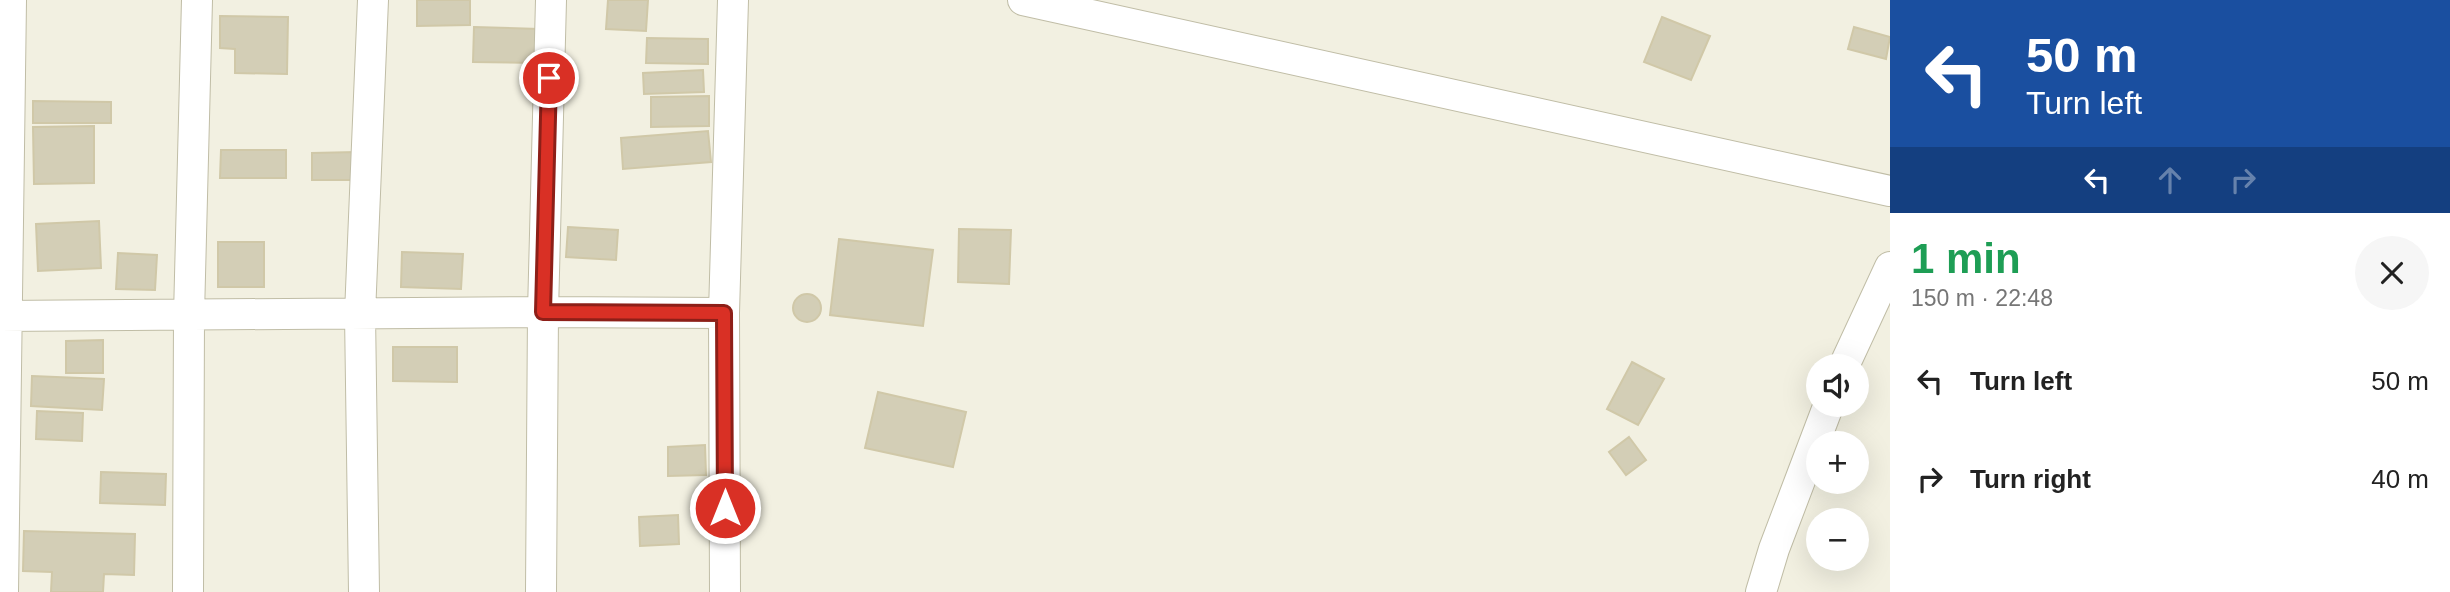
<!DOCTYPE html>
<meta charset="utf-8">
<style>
:root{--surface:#fff;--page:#f6f6f6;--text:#222;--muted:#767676}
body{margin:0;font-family:Helvetica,sans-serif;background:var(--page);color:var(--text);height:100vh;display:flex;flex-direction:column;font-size:26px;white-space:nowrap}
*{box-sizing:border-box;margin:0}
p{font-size:23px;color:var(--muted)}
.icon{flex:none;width:38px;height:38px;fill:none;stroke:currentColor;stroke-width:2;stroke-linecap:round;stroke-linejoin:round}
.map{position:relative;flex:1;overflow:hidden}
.panel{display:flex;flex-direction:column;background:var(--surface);width:560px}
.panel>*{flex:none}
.top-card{background:#1a4fa0;color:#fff;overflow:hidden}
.buttons{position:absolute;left:1806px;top:354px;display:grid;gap:14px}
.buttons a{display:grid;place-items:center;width:63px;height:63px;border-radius:50%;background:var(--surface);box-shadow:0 7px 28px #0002;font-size:35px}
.pin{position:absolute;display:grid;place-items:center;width:60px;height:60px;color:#fff;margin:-30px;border:4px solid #fff;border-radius:50%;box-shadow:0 2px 7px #0007}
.me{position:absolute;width:77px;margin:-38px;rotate:0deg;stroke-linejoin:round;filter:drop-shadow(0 0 5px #0008)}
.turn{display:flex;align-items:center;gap:24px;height:147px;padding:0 21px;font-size:32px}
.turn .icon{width:91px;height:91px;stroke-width:2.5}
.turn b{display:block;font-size:49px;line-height:60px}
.lanes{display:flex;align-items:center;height:66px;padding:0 21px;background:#0003;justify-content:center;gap:35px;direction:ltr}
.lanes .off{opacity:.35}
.round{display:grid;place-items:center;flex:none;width:74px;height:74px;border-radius:37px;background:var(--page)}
.summary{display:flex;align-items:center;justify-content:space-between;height:119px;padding:0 21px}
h1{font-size:42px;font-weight:700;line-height:52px;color:#1e9e55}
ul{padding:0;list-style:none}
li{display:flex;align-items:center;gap:21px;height:98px;padding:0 21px}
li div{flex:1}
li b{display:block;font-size:26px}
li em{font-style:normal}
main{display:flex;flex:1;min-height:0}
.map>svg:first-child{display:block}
</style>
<main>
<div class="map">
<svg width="1890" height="592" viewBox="0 0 1890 592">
<rect width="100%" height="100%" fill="#f2f0e1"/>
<path fill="#d3ceb6" stroke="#d0c8a8" stroke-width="2" d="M417 0H470V25L417 26Z
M608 0H648L646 31 606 29Z
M220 16 288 17 287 74 235 73V49L220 48Z
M1662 17 1710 36 1691 80 1644 62Z
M474 27 539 29 538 63 473 62Z
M1854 27 1890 37 1886 59 1848 49Z
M647 38 708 39V64L646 63Z
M703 70 704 92 644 94 643 73Z
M709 96V126L651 127V97Z
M33 101 111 102V123H33Z
M94 126V183L34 184 33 127Z
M708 131 711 162 623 169 621 138Z
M221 150H286V178H220Z
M356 152V180H312V153Z
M99 221 101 268 38 271 36 224Z
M568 227 618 230 616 260 566 257Z
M959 229 1011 230 1009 284 958 282Z
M839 239 933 250 923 326 830 315Z
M218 242H264V287H218Z
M402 252 463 254 461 289 401 287Z
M118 253 157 255 155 290 116 289Z
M793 308a14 14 0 1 1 28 0a14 14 0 1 1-28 0Z
M103 340V373H66V341Z
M393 347H457V382L393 381Z
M1632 362 1664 379 1638 425 1607 409Z
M32 376 104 379 102 410 31 406Z
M878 392 966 412 953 467 865 448Z
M37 411 83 413 82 441 36 439Z
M1629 437 1646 460 1626 475 1609 452Z
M705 445 706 475 668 476V447Z
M101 472 166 474 165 505 100 503Z
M678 515 679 544 640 546 639 517Z
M24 531 135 534 134 575 104 574 103 592H51L52 572 23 571Z"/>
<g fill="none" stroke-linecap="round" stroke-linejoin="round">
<g stroke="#c0bda6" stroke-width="32">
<path id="minor" d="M1023 0 1890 191
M0 316 543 312 724 313
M1844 366 1890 267
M3 592 11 0
M188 592 189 315 197 0
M364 592 360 314 373 0
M541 592 543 312 551 0
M725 592 724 313 733 0
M1761 592 1774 549 1829 404"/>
</g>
<use href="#minor" stroke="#fff" stroke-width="30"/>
</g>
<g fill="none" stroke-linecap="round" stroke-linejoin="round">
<g stroke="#8d1f18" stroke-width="18">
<path id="route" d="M549 78 543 312 724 313 725 508"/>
</g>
<use href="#route" stroke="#d93025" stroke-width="12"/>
</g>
</svg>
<div class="buttons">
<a><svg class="icon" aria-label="sound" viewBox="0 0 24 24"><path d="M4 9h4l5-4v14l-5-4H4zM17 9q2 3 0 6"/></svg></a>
<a>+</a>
<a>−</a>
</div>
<div class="pin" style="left:549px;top:78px;background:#d93025"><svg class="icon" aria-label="arrive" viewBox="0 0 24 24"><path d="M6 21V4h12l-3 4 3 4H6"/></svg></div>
<svg class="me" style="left:725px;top:508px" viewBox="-20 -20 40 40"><circle r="17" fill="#d93025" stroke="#fff" stroke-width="3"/><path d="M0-11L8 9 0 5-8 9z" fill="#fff"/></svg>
</div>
<section class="panel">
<div class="top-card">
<div class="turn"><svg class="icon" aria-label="left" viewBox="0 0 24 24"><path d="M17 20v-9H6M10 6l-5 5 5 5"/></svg><div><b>50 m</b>Turn left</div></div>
<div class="lanes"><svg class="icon" aria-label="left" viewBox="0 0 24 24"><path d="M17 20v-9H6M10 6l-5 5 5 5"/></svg><svg class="icon off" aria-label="ahead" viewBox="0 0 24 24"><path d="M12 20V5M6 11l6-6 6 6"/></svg><svg class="icon off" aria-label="right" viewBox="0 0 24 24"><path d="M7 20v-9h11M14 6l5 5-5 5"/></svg></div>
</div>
<div class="summary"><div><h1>1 min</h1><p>150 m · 22:48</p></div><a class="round"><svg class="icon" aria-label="close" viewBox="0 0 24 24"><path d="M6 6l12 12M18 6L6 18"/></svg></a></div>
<ul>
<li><svg class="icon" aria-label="left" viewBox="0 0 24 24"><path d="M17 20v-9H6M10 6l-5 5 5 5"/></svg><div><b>Turn left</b></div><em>50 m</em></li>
<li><svg class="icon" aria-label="right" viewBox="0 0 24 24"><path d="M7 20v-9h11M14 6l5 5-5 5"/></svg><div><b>Turn right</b></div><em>40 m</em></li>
</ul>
</section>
</main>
